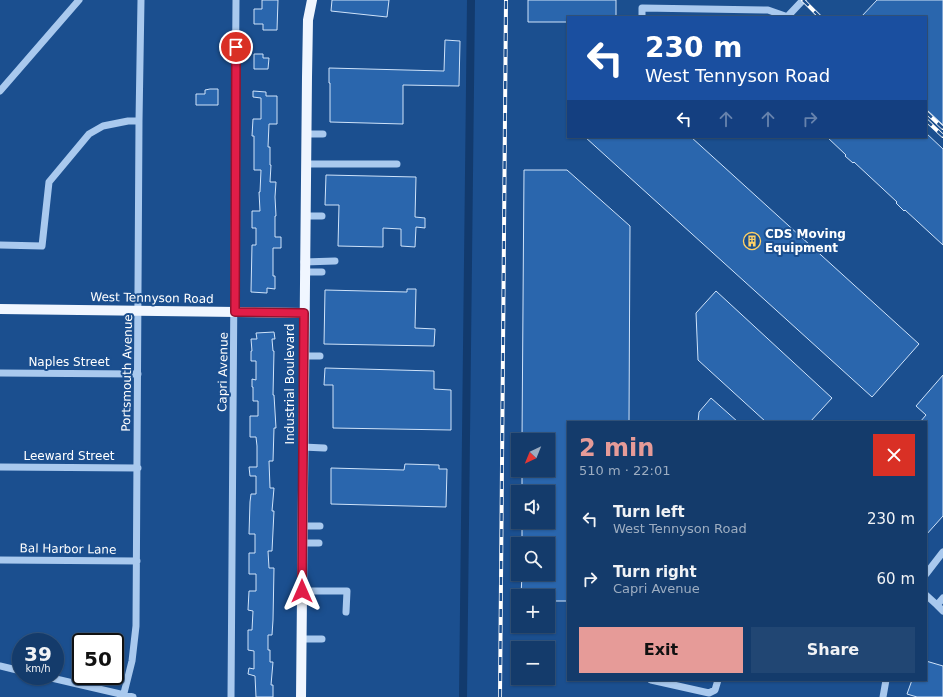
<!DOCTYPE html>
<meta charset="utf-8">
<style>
:root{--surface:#143b6b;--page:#214673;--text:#f1f3f6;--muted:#9dadc1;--line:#33557e;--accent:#e69b98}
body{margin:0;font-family:"DejaVu Sans",sans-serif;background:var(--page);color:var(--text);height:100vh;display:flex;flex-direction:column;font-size:15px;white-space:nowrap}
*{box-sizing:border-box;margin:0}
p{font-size:13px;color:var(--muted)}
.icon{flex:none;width:22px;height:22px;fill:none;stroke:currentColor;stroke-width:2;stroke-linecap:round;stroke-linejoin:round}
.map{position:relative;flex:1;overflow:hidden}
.sheet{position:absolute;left:567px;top:421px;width:360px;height:260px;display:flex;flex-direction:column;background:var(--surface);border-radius:0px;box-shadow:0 1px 3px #0004,0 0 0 1px var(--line)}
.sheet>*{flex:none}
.top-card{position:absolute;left:567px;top:16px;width:360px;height:122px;border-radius:0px;box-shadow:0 1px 3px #0004,0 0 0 1px var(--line);background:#1a4fa0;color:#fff;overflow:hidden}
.needle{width:26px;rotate:223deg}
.controls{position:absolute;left:511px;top:433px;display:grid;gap:8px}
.controls a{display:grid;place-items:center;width:44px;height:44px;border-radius:0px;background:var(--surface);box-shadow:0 1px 3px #0004,0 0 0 1px var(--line);font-size:20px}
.speed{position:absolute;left:12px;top:633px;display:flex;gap:8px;font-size:20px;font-weight:700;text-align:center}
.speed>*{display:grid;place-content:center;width:52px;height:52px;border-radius:50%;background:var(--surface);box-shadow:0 1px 3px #0004,0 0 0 1px var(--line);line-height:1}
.speed small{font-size:10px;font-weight:400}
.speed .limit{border:2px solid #111;border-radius:6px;background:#fff;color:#111}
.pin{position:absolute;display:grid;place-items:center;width:34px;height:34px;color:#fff;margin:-17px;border:2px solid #fff;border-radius:50%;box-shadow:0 1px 4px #0007}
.me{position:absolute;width:44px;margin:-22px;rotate:0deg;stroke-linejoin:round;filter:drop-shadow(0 0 3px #0008)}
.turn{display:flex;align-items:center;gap:14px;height:84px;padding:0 12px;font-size:18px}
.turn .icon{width:52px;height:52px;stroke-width:2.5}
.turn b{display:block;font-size:28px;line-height:34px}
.lanes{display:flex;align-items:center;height:38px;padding:0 12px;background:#0003;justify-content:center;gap:20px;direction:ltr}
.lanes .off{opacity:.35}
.round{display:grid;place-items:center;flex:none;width:42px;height:42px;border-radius:0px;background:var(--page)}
.headline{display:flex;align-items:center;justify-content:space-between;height:68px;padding:0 12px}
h1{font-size:24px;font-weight:800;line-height:30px;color:var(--accent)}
.primary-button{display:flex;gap:8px;margin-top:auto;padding:8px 12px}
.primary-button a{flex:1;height:46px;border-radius:0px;background:var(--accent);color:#111;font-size:16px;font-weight:800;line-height:46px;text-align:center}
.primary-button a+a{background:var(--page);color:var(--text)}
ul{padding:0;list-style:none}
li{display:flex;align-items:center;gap:12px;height:60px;padding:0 12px}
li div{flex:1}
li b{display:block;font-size:15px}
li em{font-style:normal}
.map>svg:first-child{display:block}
</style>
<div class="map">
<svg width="943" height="697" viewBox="0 0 943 697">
<rect width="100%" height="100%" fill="#1b4f8f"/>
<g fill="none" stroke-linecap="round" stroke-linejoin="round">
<path stroke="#123a6d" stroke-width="8" d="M463 697 471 0"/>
</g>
<path fill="#2a66ad" stroke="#cfe3fa" d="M262 0H278L277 30H263V24H254V9H262Z
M332 0H389L387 17 331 11Z
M528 0H616V17H568V22H528Z
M877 0H943V125L926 109V17H861Z
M445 40 460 41 459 86 403 85V124L330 122V83H329V68L444 71Z
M254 54H263V58H269L268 69H254Z
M210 89H218V105H196V94H205V90Z
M253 91 266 92V96H277V124H269L268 147H270V165H271L270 182H276L275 197 276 216H275V237H281V248H273V276H275V289L267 288V293L251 292 252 245H256V228H252V211H260L259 192H260L261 170H254V136H252L253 119H261V98L253 97Z
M926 133 943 149V245L905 210 904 211 896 203 897 202 854 162 853 163 845 156 846 155 827 137H926Z
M585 137H691L919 344 872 397Z
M524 170H567L630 226 629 422H568V601H548V596H521L522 574H548V544H522V522H548V492H522V470H548V440H522Z
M326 175 416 177 415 217 425 218V228L416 227 415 247 401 246V229L383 228V247L338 246 339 205H325Z
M407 289H416L415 328 435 329 434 346 324 344 325 290 407 292Z
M716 291 832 398 810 422H766L698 360 696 313Z
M274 332 275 339H272L273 351H274L273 395H274L276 428H274L273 461H269L270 488H274L272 511H274L272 551H268L269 568H274L273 620 272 635H268V650H270V662H273L271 685H273V697H256L255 676 248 674 249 668 254 669V651L248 650V630H252L253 611 248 610 249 591H256V574H249V553H255V534H249L250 502 251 494H256V476H250L249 467H257V446L256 437H250V416H258V401H253V387H252V379L256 380V361H251V351H252L251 339H257L256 333Z
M325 368 434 371V389L451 390V430L333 428V385H324Z
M943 375V516L926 535V422H920L926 415 916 406Z
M711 398 738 422H698L699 412Z
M405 464 439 465V469H447L446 507 331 504V468L404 470Z
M926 661 943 666V697H917L907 694 912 680H926Z"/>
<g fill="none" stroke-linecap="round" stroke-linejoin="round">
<path stroke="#a9c9ee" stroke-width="7" d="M642 17V8L768 10 788 17
M787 17 803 0
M0 91 79 0
M306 134H323
M306 164H397
M305 216H322
M0 245 42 246 49 182 89 134 103 126 128 121H139
M304 262 335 261
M304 272H322
M303 356H320
M0 373 138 374
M303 447 324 448
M0 467 138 468
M302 526H320
M302 543H319
M0 560 137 561
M926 574 943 552
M302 591H347L346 612
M926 595 937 605 943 598
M937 605 943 611
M301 639H322
M0 666 21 671
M43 676 133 697
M651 680 709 693 715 690 718 680
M123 697 132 661 136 626 139 121 141 0
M231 697 236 0
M883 697 886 680"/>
<path stroke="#f0f6ff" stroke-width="10" d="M0 309 304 313
M301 697 307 77 308 20 312 0"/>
<g stroke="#fff" stroke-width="4">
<path id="rail" d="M803 0 820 17
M926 112 943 128
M926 120 943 136
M500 697 506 0"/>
</g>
<use href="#rail" stroke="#1b4f8f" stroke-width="2.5" stroke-dasharray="8" stroke-linecap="butt"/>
</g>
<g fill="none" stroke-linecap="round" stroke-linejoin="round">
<g stroke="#92132f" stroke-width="10">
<path id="route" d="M236 47 235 312 304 313 302 591"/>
</g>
<use href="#route" stroke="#e11d48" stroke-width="7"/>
</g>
<defs>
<g id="building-ring" transform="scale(0.9)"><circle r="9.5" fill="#1b4f8f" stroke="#ffd166" stroke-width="1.5"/><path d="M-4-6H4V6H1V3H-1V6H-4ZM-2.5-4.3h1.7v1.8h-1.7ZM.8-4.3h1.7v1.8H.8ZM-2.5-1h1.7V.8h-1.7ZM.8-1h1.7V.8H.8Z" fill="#ffd166"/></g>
</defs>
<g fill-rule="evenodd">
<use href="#building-ring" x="752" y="241"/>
</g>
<g text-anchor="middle" stroke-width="4" stroke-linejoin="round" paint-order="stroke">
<g font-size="12" font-weight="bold" fill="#fff" stroke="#1b4f8f" text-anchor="start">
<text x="765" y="238">CDS Moving<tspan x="765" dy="14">Equipment</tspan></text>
</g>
<g font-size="12" fill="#fff" stroke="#1b4f8f">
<text transform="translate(152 298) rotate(1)" y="4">West Tennyson Road</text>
<text x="69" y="366">Naples Street</text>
<text transform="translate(223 372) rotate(-89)" y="4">Capri Avenue</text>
<text transform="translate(127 373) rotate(-89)" y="4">Portsmouth Avenue</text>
<text transform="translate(290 384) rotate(-90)" y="4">Industrial Boulevard</text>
<text x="69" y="460">Leeward Street</text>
<text transform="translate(68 549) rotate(1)" y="4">Bal Harbor Lane</text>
</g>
</g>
</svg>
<div class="controls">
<a><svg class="needle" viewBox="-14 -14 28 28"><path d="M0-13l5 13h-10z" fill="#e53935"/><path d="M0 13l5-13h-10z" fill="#9dadc1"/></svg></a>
<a><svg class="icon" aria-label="sound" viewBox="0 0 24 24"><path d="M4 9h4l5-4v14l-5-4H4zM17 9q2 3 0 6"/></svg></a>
<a><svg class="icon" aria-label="search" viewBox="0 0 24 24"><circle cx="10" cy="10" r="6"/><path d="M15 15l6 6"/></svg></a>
<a>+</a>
<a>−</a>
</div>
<div class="speed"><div>39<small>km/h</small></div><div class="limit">50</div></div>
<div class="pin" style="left:236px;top:47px;background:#d93025"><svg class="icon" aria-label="arrive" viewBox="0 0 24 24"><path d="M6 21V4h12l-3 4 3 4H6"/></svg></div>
<svg class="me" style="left:302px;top:591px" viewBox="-20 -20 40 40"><path d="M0-17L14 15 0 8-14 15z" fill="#e11d48" stroke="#fff" stroke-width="4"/></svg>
<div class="top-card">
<div class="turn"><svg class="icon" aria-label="left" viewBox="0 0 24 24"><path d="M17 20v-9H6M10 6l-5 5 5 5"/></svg><div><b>230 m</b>West Tennyson Road</div></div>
<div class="lanes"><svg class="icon" aria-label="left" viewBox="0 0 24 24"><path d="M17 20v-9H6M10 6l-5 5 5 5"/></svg><svg class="icon off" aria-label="ahead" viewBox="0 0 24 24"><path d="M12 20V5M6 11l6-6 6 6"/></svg><svg class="icon off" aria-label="ahead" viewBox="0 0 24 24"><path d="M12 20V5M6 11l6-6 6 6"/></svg><svg class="icon off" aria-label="right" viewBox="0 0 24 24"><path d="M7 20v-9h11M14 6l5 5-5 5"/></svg></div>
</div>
<section class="sheet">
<div class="headline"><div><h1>2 min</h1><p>510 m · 22:01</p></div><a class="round" style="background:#d93025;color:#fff"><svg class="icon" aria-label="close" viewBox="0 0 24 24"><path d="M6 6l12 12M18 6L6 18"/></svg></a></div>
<ul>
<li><svg class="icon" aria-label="left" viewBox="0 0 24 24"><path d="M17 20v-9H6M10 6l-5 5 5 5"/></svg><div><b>Turn left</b><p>West Tennyson Road</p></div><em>230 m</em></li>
<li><svg class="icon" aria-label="right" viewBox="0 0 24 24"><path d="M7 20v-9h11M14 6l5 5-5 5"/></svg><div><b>Turn right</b><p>Capri Avenue</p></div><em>60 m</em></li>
</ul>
<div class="primary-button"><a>Exit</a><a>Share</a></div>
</section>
</div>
